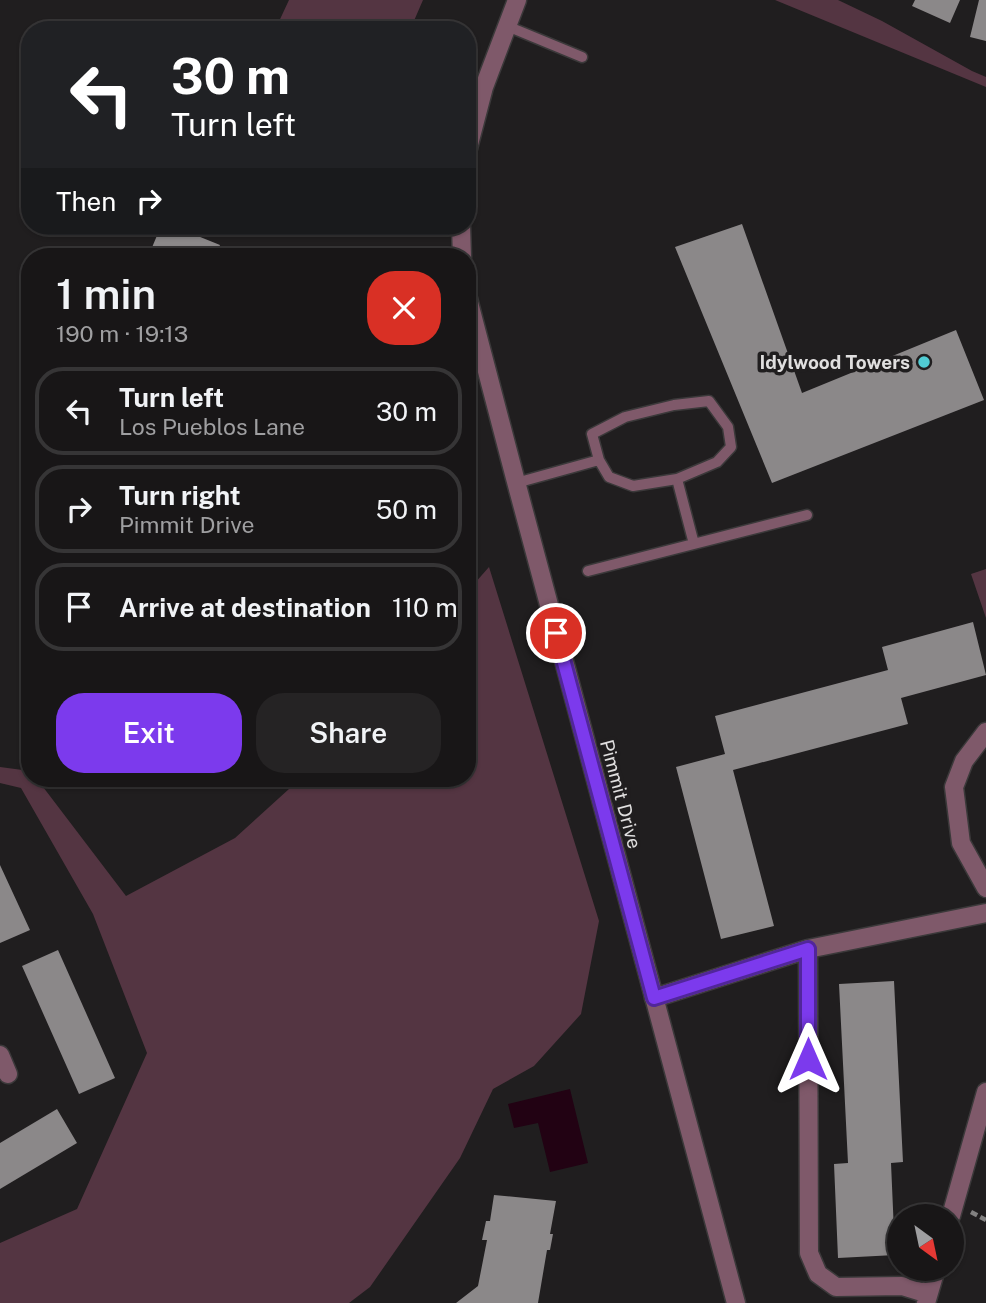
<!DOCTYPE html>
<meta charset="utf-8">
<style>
:root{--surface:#181617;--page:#252324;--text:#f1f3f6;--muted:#9f9fa1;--line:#363536;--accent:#7c3aed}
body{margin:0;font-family:"Public Sans",sans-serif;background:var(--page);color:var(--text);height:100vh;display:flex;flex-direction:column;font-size:26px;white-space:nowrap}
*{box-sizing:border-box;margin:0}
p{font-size:23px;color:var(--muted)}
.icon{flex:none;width:38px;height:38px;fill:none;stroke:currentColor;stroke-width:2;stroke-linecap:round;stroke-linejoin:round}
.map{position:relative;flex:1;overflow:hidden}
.side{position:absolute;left:21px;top:248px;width:455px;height:539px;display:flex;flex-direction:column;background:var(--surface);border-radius:28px;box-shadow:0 2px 5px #0004,0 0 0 2px var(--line)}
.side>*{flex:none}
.hud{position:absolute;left:21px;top:21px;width:455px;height:214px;border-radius:28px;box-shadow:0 2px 5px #0004,0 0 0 2px var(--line);background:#202124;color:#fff;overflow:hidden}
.needle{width:46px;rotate:147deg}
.tools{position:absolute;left:887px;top:1204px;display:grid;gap:14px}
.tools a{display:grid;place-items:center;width:77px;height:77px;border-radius:50%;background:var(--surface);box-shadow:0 2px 5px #0004,0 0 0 2px var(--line);font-size:35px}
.pin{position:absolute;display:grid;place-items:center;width:60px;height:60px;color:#fff;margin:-30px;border:4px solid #fff;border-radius:50%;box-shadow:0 2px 7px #0007}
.me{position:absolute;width:77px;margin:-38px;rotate:0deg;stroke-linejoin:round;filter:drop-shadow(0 0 5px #0008)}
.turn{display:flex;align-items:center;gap:24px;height:147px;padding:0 35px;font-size:32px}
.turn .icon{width:91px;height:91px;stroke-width:2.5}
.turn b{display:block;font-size:49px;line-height:60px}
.then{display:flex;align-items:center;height:66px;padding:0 35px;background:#0003;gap:14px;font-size:26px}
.round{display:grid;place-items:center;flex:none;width:74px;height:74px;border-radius:28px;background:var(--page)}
.summary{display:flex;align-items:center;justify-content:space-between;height:119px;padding:0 35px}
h1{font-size:42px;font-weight:600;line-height:52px}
.button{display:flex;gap:14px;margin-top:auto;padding:14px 35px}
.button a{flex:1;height:80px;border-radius:28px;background:var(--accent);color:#fff;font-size:28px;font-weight:600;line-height:80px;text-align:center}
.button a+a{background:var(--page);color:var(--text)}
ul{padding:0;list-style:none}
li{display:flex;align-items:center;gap:21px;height:88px;margin:0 14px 10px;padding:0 21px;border:4px solid var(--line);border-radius:28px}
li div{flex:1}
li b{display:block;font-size:26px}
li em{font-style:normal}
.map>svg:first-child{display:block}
</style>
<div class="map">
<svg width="986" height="1303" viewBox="0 0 986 1303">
<rect width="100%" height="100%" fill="#201e1f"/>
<path fill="#543542" d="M289 0H423L410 30H275Z
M775 0H838L882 21 972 71 986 77V87Z
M489 567 599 921 581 1014 534 1066 493 1089 460 1158 370 1287 349 1303H0V1243L77 1209 147 1053 93 914 21 788 0 783V767L30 771V779H37L126 896 235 838 300 779H467V592Z
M986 569V618L971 574Z"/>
<path fill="#220213" d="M570 1089 588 1163 550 1172 538 1123 514 1128 508 1104Z"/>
<path fill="#8b8889" d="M915 0H960L950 23 912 6Z
M979 0H986V41L970 37Z
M742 224 802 393 956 330 984 400 772 483 675 247Z
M161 226H173L220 245 215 257H148Z
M973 622 986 675 901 698 908 724 733 770 774 926 721 939 676 767 725 754 715 716 888 670 882 647Z
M0 865 30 930 0 943Z
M58 950 115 1078 79 1094 22 966Z
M894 981 903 1162 891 1163 895 1255 838 1258 834 1164 848 1163 839 984Z
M57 1109 77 1143 0 1189V1143Z
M494 1195 556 1201 550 1234H553L550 1250H547L538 1303H456L478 1286 487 1240H482L486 1221H490Z"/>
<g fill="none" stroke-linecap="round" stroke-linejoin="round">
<g stroke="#3b393a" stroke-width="13">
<path id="service" d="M507 26 582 57
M677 479 717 462 731 447 728 427 709 401 674 405 625 417 592 434 599 460 609 477 633 486 677 479 694 544
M516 483 599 460
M588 571 807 515"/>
</g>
<g stroke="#3b393a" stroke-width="21">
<path id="minor" d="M986 732 964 761 954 787 961 843 986 888
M808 949 809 1253 818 1274 836 1287 902 1286 928 1294
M654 998 808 949 986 913
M0 1055 8 1074
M951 1216 986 1092
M926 1303 936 1269"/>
</g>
<g stroke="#3b393a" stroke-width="21">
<path id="tertiary" d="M467 152 484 87 517 0
M461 226 462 257
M467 295 515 478 736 1303"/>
</g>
<path stroke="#828181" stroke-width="4.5" stroke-dasharray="7 3.5" stroke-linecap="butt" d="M971 1212 986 1220"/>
<use href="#service" stroke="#7f596a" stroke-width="10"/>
<use href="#minor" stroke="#7f596a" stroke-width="18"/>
<use href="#tertiary" stroke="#7f596a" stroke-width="18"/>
</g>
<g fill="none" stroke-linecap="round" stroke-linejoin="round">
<g stroke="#51269a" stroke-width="18">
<path id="route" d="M556 633 654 998 808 949V1059"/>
</g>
<use href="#route" stroke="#7c3aed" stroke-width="12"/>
</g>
<circle fill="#51ccd4" stroke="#201e1f" stroke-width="2.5" cx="924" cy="362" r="7"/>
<g text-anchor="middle" stroke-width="7" stroke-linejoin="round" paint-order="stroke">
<g font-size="19" font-weight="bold" fill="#e0dfdf" stroke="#201e1f" text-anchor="end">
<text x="910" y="369">Idylwood Towers</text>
</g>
<g font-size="19" fill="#e0dfdf" stroke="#201e1f">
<text transform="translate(621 794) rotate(75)" y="7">Pimmit Drive</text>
</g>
</g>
</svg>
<div class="tools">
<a><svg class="needle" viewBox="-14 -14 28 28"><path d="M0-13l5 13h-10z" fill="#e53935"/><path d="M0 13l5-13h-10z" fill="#9f9fa1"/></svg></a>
</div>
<div class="pin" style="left:556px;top:633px;background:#d93025"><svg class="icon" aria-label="arrive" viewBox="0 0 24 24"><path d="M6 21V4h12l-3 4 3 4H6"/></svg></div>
<svg class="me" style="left:808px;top:1059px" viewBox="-20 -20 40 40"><path d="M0-17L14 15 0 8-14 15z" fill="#7c3aed" stroke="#fff" stroke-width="4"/></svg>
<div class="hud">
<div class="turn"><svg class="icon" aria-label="left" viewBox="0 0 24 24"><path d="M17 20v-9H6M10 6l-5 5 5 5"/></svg><div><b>30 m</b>Turn left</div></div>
<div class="then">Then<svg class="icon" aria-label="right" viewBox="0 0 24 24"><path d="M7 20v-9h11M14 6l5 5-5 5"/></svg></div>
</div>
<section class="side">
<div class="summary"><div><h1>1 min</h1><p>190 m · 19:13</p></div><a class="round" style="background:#d93025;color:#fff"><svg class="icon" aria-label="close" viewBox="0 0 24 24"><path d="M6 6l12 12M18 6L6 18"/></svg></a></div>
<ul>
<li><svg class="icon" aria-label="left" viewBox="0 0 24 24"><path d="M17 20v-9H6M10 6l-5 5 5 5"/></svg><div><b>Turn left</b><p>Los Pueblos Lane</p></div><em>30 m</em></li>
<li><svg class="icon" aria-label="right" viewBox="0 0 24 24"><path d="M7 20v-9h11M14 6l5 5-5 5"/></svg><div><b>Turn right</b><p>Pimmit Drive</p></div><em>50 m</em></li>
<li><svg class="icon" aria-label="arrive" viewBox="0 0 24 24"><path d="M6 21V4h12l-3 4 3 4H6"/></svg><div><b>Arrive at destination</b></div><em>110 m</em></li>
</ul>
<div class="button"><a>Exit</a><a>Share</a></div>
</section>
</div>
